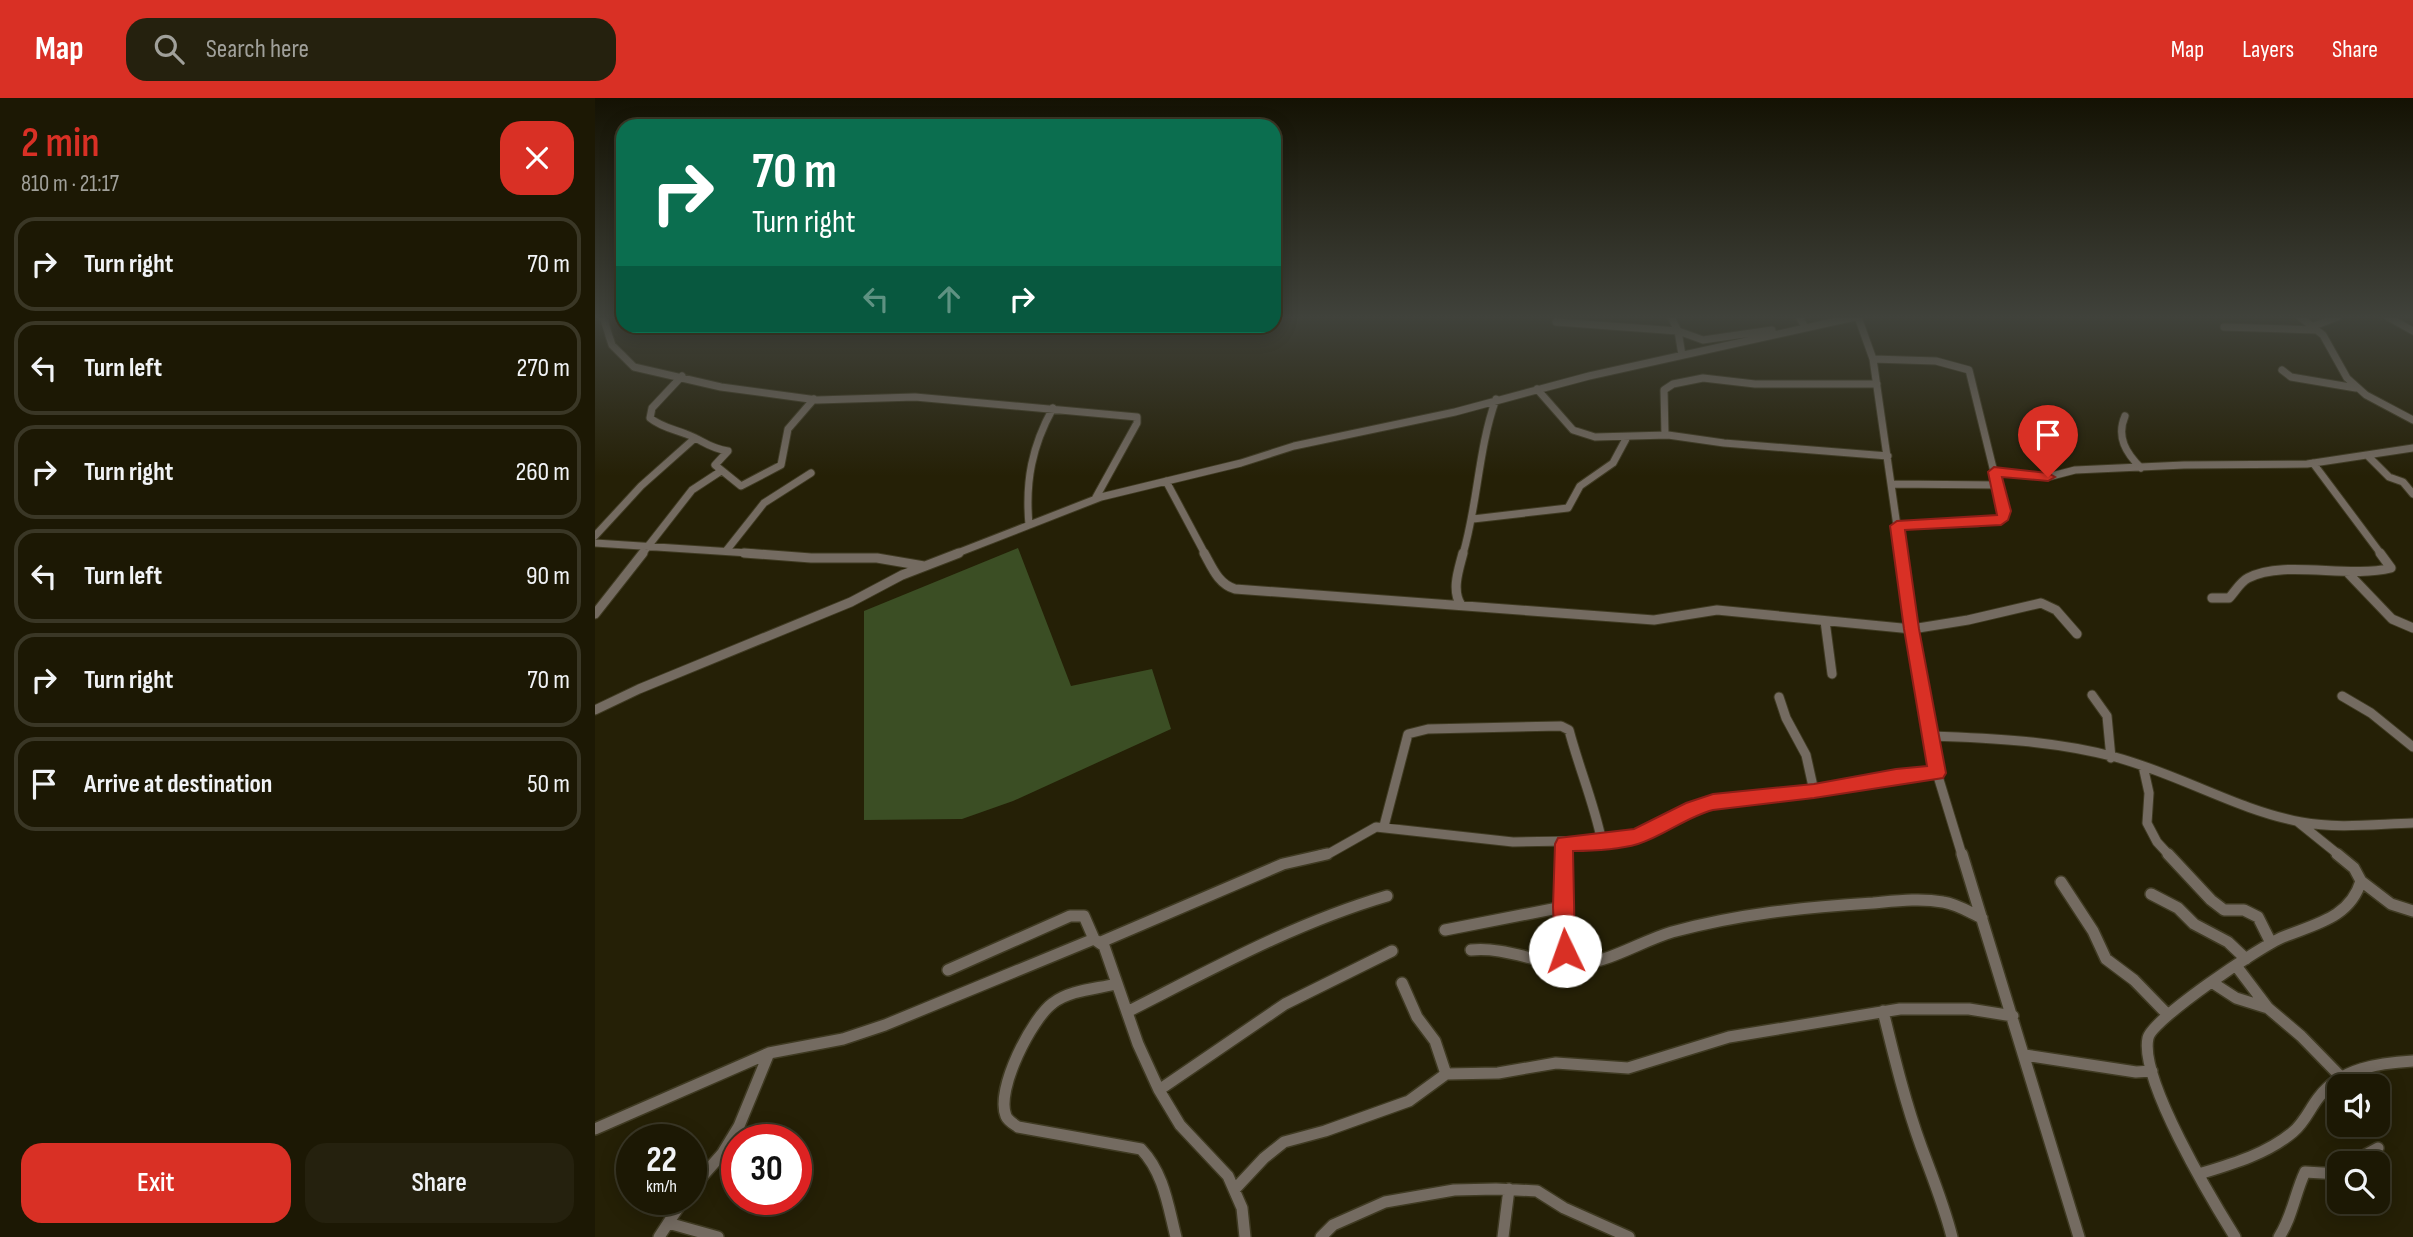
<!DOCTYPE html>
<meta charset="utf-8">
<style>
:root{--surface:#1c1804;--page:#25210e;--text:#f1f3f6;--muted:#a0a09a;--line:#3a3726;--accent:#d93025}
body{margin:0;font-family:"Sofia Sans Condensed",sans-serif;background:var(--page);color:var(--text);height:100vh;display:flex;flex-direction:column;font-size:26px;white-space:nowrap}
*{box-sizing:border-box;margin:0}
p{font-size:23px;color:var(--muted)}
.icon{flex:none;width:38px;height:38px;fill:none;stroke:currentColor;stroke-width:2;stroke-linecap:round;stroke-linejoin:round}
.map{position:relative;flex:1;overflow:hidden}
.panel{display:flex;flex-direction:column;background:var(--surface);width:595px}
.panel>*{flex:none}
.hud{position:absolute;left:21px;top:21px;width:665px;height:214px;border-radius:21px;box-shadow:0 4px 18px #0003,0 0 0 2px var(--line);background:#0b6e4f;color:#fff;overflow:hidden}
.controls{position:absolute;left:1732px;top:976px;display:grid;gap:14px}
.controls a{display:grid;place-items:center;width:63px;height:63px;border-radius:14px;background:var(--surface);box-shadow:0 4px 18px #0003,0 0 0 2px var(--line);font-size:35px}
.speed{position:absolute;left:21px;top:1026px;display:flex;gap:14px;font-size:35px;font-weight:700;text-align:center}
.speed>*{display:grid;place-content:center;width:91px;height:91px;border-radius:50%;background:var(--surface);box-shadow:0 4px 18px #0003,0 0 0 2px var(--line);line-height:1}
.speed small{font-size:18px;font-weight:400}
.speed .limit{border:10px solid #d22;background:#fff;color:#111}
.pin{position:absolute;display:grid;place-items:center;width:60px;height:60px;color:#fff;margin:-72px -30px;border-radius:50% 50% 50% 0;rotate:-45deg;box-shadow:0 0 7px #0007}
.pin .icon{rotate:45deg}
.me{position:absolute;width:77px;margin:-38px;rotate:357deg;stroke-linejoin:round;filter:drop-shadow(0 0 5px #0008)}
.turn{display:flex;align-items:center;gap:24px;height:147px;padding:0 21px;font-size:32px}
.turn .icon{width:91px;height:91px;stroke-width:2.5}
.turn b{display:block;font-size:49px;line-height:60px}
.lanes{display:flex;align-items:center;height:66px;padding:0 21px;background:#0003;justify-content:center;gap:35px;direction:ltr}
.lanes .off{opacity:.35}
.round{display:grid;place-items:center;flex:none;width:74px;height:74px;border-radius:21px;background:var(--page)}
.head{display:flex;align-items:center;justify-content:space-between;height:119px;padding:0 21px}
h1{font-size:42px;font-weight:600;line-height:52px;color:var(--accent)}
.action{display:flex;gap:14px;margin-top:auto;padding:14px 21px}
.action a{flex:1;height:80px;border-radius:21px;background:var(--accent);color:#fff;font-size:28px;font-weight:600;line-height:80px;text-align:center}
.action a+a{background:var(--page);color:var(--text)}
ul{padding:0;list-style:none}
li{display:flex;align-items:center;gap:21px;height:94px;margin:0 14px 10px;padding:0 7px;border:4px solid var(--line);border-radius:21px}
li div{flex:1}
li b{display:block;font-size:26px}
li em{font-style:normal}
header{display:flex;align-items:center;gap:42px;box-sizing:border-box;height:98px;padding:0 35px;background:var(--accent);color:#fff}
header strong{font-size:33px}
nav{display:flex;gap:38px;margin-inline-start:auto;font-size:24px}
.search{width:490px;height:63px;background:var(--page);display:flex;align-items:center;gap:18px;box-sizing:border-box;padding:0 24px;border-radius:21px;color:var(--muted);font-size:26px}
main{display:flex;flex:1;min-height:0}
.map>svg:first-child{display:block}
</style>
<header>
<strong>Map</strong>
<div class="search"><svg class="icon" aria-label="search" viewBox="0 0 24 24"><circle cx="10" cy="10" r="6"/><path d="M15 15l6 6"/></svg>Search here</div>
<nav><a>Map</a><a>Layers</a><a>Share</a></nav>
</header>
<main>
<section class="panel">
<div class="head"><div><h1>2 min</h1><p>810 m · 21:17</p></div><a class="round" style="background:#d93025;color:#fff"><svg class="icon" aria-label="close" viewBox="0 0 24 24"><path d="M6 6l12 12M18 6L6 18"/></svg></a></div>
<ul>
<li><svg class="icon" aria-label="right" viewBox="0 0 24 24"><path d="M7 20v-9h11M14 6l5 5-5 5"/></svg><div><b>Turn right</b></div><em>70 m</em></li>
<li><svg class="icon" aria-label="left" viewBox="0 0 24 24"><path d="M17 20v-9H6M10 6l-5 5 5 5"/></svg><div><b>Turn left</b></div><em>270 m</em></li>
<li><svg class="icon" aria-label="right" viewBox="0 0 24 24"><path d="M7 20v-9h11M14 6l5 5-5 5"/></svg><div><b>Turn right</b></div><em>260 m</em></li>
<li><svg class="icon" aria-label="left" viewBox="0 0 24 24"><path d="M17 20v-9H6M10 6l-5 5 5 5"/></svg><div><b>Turn left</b></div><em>90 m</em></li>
<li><svg class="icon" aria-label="right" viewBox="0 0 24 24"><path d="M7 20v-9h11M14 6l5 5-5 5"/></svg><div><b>Turn right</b></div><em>70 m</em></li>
<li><svg class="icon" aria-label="arrive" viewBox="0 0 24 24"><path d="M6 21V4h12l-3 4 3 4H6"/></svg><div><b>Arrive at destination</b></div><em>50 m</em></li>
</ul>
<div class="action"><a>Exit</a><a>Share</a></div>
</section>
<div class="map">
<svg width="1818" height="1139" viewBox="0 0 1818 1139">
<rect width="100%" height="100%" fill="#252006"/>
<path fill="#3b4e24" d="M423 450 476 588 557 571 576 631 418 703 367 721 269 722V513Z"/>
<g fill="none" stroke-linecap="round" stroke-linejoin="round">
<g stroke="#3f3a22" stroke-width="9">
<path id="minor-far2" d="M8 219 17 247 39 269 126 289 222 302 320 299 542 319V325L500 401
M1076 219 1083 233 1087 257
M1204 219 1210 229
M1263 219 1278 261 1306 456
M1705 219 1728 237 1752 280 1771 297 1818 322
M1793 219 1818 233
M961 224 1083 233 1108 242 1177 232
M1719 228 1742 219
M1629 229 1721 232
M1278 261 1341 263 1374 272 1399 374
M1687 272 1696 279 1761 290
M87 278 57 310 55 320C66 329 78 331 91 336 108 342 113 350 133 353L120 367 146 388 186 367 193 331 219 301
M942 291 978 332 1000 339 1073 337 1129 345 1293 358
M1530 318C1521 339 1531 355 1546 370
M1070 337 1069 292 1078 286 1108 280 1160 286H1282
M1773 358 1794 379 1808 384 1818 396
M1718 365 1786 456
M571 383 610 456
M1297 386 1402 387
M878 421 973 410 985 388 1018 365 1032 339
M434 427C430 383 437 348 458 310
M1302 428 1382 425 1405 421 1409 413 1401 374 1453 379 1480 372 1589 367 1712 366 1818 350
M0 438 46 388 100 340
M0 445 169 456
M131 453 169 405 216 375
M47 456 97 392 126 373
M360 456 506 399 646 365 699 348 860 314 994 278 1260 219
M868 456C883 405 883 351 901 301"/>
</g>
<g stroke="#3f3a22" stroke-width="11">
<path id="minor-far1" d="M149 455 216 460H282L329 468
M609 455C617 469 623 486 640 491L1059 522 1122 512 1317 531 1373 522 1446 505 1461 512 1482 536
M1306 455 1342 675 1367 757
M1752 474 1797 521 1818 530
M1617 500H1634C1640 494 1645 484 1653 480 1689 461 1753 481 1796 470L1785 455
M866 507C856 492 864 471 868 455
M0 516 48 455
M1230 523 1237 576
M1497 597 1512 618 1516 660
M1747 598 1776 615 1818 649
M1184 599 1191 620 1211 657 1219 693
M0 612 44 591 256 504 307 477 364 455
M1335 638C1397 640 1460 643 1520 659 1584 676 1642 712 1706 724 1743 731 1781 726 1818 725
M1548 668 1554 695 1552 725 1562 744 1574 757
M1703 724 1744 757
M789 728 813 636 833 631 966 628 974 632C984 670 999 705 1007 744
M725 757 735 755 781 729 918 744 1029 742 1055 734 1097 710 1118 704 1219 693 1301 678 1342 675
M969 757V746"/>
</g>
<g stroke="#3f3a22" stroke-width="14">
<path id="minor" d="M969 756 971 867
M1367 756 1484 1139
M1573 756 1616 802 1629 812H1649L1663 819 1676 845
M1766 783 1796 806 1818 813
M1466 784 1498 833 1511 861 1539 882 1572 916
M1556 796 1583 810 1599 826 1633 844 1651 861
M850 832 968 809
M506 844 688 766 732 756
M876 852C915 848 949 870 987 866 1018 862 1047 843 1077 834 1143 816 1210 809 1278 805 1301 803 1325 800 1348 804 1362 806 1374 814 1387 820
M1642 869 1673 910 1706 938 1747 980
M353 872 475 818H489L499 841
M807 885 822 919 840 943 851 976
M1618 885 1641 900 1673 910
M521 886C501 891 475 892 458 905 437 920 400 992 411 1018 413 1023 419 1026 423 1029L546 1051C569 1075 573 1108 581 1139
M1288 913C1299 958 1310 1004 1326 1048 1337 1078 1349 1107 1357 1139
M532 914C617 871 700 825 792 798
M1430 957 1541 974 1557 973
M564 992 690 906 797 853
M0 1031 174 955 248 941 290 927 499 841 509 848 543 946 564 992 585 1027 633 1078 647 1110 650 1139
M1767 1066 1772 1056 1783 1050
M1604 1076C1637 1066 1672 1056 1698 1034 1710 1024 1715 1010 1724 999 1746 970 1784 965 1818 963
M96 1091 127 1056 144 1028 174 955
M640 1091 669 1060 689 1044 730 1033 814 1003 851 976 903 975 961 965 1033 970 1134 939 1305 911H1374L1418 918
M73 1125 123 1139
M64 1139 89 1101
M726 1139 738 1127 790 1104 859 1092 901 1091 942 1093 969 1110 1034 1139
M908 1139 914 1091
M1640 1139C1617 1102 1544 981 1553 940 1557 921 1666 848 1688 839 1720 826 1755 820 1766 783L1759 770 1742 756
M1684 1139C1697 1120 1700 1095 1710 1074L1745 1076"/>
</g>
<use href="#minor-far2" stroke="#746b61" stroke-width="7"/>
<use href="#minor-far1" stroke="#746b61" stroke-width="9"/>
<use href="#minor" stroke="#746b61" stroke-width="11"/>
</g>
<linearGradient id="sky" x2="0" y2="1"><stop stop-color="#141203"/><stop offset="0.58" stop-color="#40423b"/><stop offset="1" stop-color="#40423b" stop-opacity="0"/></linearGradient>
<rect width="1818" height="378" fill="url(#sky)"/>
<path fill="#d93025" stroke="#8d1f18" stroke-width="2" d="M1399 369 1453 375 1460 379 1453 383 1407 379 1416 413 1413 422 1406 427 1310 432 1324 531 1351 675 1348 680 1219 700 1118 712C1091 719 1069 738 1043 746 1022 752 1000 753 978 753L980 853 977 859 970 862 963 859 960 853 958 809 960 746 963 740 1039 731 1091 705 1118 696 1219 686 1301 671 1332 668 1309 531 1295 428 1302 423 1402 417 1393 374Z"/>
</svg>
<div class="controls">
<a><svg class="icon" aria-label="sound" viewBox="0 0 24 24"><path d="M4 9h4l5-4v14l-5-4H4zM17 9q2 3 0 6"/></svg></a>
<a><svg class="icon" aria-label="search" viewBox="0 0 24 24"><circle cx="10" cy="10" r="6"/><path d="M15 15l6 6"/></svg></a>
</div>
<div class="speed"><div>22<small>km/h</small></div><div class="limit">30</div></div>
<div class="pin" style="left:1453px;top:379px;background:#d93025"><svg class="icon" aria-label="arrive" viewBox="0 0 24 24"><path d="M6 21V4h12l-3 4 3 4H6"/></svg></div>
<svg class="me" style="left:970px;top:853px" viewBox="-20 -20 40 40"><circle r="19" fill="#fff"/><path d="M0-13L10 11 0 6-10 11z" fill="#d93025"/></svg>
<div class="hud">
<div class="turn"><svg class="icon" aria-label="right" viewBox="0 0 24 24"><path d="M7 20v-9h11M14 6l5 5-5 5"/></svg><div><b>70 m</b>Turn right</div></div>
<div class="lanes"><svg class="icon off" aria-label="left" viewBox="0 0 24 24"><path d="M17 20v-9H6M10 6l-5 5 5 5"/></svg><svg class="icon off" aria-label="ahead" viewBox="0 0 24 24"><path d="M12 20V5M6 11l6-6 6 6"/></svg><svg class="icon" aria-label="right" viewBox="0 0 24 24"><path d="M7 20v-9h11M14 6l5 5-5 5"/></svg></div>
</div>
</div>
</main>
